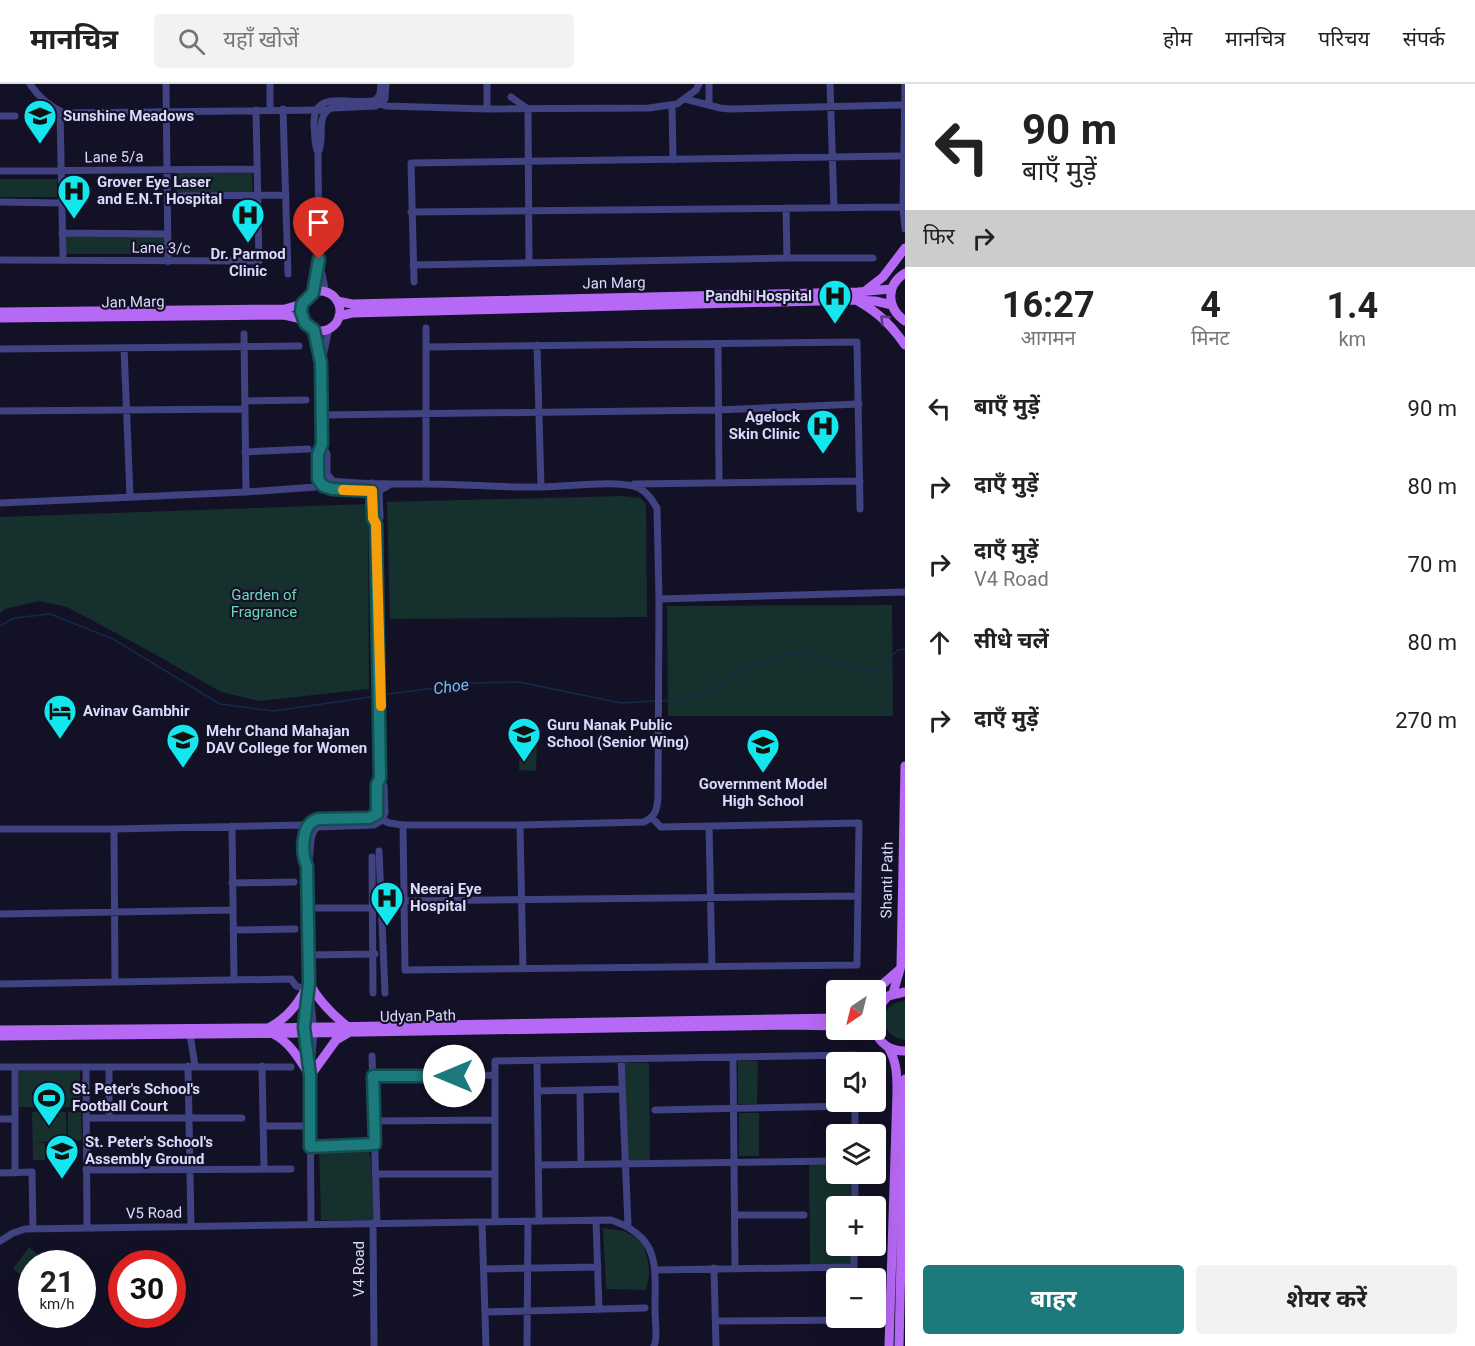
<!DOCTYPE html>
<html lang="hi">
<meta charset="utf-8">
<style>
:root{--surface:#fff;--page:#f2f2f2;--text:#222;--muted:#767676;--line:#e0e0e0;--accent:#1c7a7d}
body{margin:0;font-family:Roboto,"Noto Sans Devanagari",sans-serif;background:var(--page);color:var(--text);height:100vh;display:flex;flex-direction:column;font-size:22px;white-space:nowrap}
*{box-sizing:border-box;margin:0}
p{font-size:20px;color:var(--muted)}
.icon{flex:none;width:33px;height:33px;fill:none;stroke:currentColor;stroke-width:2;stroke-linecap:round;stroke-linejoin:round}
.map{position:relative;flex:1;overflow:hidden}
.sheet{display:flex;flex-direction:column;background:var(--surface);width:570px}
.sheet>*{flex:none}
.guide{background:#fff;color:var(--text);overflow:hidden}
.needle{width:39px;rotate:215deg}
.fabs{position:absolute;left:826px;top:896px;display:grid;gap:12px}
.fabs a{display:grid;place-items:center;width:60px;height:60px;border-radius:6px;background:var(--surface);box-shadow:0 6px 24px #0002;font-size:30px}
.speed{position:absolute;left:18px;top:1166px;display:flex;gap:12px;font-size:30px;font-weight:700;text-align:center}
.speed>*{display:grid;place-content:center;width:78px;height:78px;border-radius:50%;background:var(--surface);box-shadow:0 6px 24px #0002;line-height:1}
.speed small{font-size:15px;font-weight:400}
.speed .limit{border:9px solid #d22;background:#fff;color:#111}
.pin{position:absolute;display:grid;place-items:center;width:51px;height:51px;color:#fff;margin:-62px -26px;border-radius:50% 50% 50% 0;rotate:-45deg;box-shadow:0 0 6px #0007}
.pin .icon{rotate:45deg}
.me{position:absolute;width:66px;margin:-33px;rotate:270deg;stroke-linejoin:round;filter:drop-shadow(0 0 4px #0008)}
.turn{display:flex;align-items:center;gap:21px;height:126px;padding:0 18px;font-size:27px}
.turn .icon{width:78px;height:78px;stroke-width:2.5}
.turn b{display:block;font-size:42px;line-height:51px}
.then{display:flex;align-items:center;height:57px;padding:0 18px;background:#0003;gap:12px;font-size:22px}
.eta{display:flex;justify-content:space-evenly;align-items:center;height:102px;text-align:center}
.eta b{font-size:36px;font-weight:700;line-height:42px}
.cta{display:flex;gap:12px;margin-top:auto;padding:12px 18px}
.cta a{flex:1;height:69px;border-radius:6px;background:var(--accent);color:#fff;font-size:24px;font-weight:700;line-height:69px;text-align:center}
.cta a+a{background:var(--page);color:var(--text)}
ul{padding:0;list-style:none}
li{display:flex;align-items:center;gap:18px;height:78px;padding:0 18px}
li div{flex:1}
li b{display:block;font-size:22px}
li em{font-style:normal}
header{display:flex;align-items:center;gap:36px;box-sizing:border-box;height:84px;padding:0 30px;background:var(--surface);border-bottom:2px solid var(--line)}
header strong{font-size:28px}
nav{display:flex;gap:33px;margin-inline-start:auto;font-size:21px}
.search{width:420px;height:54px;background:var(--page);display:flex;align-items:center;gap:15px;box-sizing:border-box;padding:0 21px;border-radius:6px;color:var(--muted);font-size:22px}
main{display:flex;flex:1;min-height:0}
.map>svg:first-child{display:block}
</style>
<header>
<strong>मानचित्र</strong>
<div class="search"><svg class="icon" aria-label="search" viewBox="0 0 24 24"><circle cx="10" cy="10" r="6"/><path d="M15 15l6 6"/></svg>यहाँ खोजें</div>
<nav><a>होम</a><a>मानचित्र</a><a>परिचय</a><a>संपर्क</a></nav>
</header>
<main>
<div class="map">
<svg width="905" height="1262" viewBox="0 0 905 1262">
<rect width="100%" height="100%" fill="#131126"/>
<path fill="#15302d" d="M175 89H252L253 108H175Z
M0 95H57V113H0Z
M65 152H165V170H66Z
M622 412 640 414 646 420 647 533 390 535 387 418Z
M368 420 369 605 259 617 221 608 151 568 67 523 39 517 5 525 0 529V433Z
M892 521 893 632H668L667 522Z
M520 658 537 659 536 687 519 686Z
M905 917V956C877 952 877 918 905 917Z
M738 977H758L757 1020H738Z
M624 979H649L650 1077H625Z
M19 987H80V1023H19Z
M32 1028H66L67 1057 35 1058 45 1059V1076H33Z
M68 1028H81L82 1056 68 1057Z
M739 1029H759V1072H739Z
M319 1063 369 1067 371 1076 374 1136H321Z
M809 1080H837V1089H854L853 1122H837V1161H852V1180H810Z
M603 1144 624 1147 642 1157C648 1176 652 1185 646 1206L606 1205Z
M29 1163 40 1172 35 1179H32L31 1184 24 1193 13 1185Z"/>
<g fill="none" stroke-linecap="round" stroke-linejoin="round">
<path stroke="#122b49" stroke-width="1.5" d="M0 542 14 534 50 530 113 555 220 620 274 627 377 612
M382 611 472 599 519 598 621 619 656 617
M661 617 689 614 718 603 753 580 796 568 874 588 898 566 905 565"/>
<path stroke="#404281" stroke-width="7" d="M30 0C39 14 49 22 64 29L327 26
M166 0 168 178
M270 0V25
M487 0V25
M830 0 834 124
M905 0 903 124 905 145
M511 13 528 25 529 178
M685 15 720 24 729 25 900 21
M376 16 380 20 386 22 487 25 649 24 677 20 696 6 699 0
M709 21V0
M672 22 673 76
M283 25 288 190
M60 27 63 175
M0 32H15
M318 69C326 55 314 31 332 24L376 22 385 15 386 0
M0 87 257 85
M167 112 286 111
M0 118 61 119
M786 124 787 174
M411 128 900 123
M62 149 168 150
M0 176 259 177 256 26
M320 181 326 209
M413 181 787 174H873
M414 198 411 79 898 72
M313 209 319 175 318 69C314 60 315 50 314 40 313 3 353 23 376 16L380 10 381 0
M314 246 321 279 322 360 318 370 320 399 332 406 379 407 388 402
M244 250 246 408
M537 261 541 403
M718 261 719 398
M426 263 857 258 860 425
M124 264 130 412
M0 265 299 262
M322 277 329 245
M245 317 306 316
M0 327 245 325
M321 331 718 326 859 320
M322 360 327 370V390L333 397C364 401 397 400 429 400 467 400 505 404 543 403 567 403 619 395 639 404 647 408 653 417 657 424L659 515 658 713C657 726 656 732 644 738L520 741H403L389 739 375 732
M245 368 308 365
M426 400V244
M634 400 860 397
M0 419 246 408 316 403 332 397
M377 440 380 434 379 404
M659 515 905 508
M403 741 405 886 857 881 859 739 661 743 652 734
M520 741 523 885
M232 742 234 896
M709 742 712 883
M0 745H114L304 741 314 745
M114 745 115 898
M379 767 385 909
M372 773 373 909
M307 781C313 769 307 753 317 743L374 741 381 737 385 729 384 702 380 694
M232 799 294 798
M404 817 858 812
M308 824H372
M0 830 232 826
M233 846 295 845
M309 871 375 870
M0 900 291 895 296 902 306 905
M308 914 304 943 308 980
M190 950 195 982
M372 972 377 1139
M733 973 735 1184
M621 975 628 1141
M537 976 539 1137
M188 982 191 1142
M262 982 264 1085
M0 983H291
M86 983 87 1144
M373 992 495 991
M580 1006 581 1080
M537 1007 621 1005
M855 1017V1050
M655 1026 855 1022
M86 1034H242
M109 1034V983
M0 1035H15
M374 1037 495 1036
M263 1042H310
M310 1063 375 1060
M538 1081 837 1077
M86 1086 291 1085
M0 1089 32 1088 33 1145
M15 1089V983
M376 1090H495
M855 1122V1089
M735 1131H804
M596 1136 599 1226
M495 1137V977L855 971V978
M482 1138 486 1262
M373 1139 374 1262
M311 1140 310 992 314 949 309 899 307 781C301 768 302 746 314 736L369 734 374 733 378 728 377 701 380 694 377 440 373 434 372 399
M0 1157 13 1149 25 1145 611 1136C661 1153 655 1182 655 1226 655 1237 658 1254 654 1262
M714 1184 716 1262
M484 1185 598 1183
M655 1186 854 1183
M854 1194V1161
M485 1228 645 1224
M716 1237 853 1236V1233
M527 1262 528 1137"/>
<path stroke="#b669f4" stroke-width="9" d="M905 189C885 202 887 224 905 237
M865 207 883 193 905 164
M300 227a20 20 0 1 1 40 0a20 20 0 1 1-40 0Z
M337 217 352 220 858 208 891 205
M858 217C879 229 892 242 905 261
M0 228 285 225 302 220
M339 232 352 229 856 216 875 217 892 221
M0 234 284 231 302 235
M309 899C319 917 330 929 347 942
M876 906 899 886
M893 909 901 882 905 682
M876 926 888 912 905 908
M270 943C289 933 299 918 309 899
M874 945C879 959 890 967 905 967
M0 946 269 944 837 934
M273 950C290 958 300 976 310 992L336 956 348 949
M0 952 304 949 791 941 837 942
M888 963C897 978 897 991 897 1008L889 1262
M899 1262 905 995"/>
</g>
<defs><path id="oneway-chevron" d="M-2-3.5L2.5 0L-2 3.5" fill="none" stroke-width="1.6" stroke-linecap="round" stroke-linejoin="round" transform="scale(1.5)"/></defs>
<use stroke="#5c3983" href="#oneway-chevron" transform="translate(884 235) rotate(-136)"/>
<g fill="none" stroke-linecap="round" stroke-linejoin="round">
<g stroke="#124f51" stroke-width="15">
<path id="route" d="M319 175 313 209 302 220 301 228 305 239 314 246 321 279 322 360 318 370V395L323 402 332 405 372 407 373 434 376 440 380 694 377 701V730L369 734 318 735C301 739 301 768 307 782L309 899 304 943 310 992V1063L375 1060 373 992H454"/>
</g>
<use href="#route" stroke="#1c7a7d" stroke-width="10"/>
<path stroke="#f59e0b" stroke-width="10" d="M343 406 372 407 373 434 376 440 381 622"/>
</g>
<defs>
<g id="school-pin" transform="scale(1.725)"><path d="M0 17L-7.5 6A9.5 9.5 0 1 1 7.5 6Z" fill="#14e6ed" stroke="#131126"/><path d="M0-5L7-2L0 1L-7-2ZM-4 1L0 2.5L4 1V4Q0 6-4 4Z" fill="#111"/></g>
<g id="hospital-pin" transform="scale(1.725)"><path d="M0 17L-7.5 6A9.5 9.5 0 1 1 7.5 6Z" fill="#14e6ed" stroke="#131126"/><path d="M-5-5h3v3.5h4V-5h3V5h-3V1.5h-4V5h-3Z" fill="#111"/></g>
<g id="hotel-pin" transform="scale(1.725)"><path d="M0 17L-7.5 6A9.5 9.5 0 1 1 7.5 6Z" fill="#14e6ed" stroke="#131126"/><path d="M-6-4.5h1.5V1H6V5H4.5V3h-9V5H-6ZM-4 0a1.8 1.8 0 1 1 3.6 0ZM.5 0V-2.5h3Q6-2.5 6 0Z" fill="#111"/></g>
<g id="university-pin" transform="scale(1.725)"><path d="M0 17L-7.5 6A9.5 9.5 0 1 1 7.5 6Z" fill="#14e6ed" stroke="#131126"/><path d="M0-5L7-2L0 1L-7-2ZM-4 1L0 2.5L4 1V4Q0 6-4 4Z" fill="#111"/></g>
<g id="stadium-pin" transform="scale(1.725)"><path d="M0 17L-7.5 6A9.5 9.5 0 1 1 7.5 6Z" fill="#14e6ed" stroke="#131126"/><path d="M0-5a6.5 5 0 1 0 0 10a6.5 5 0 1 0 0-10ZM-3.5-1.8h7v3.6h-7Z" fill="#111"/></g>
</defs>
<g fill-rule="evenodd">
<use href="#school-pin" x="40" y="32"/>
<use href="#hospital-pin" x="74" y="107"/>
<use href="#hospital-pin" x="248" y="131"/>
<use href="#hospital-pin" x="835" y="212"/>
<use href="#hospital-pin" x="823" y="342"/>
<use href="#hotel-pin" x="60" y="627"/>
<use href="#school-pin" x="524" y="650"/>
<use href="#university-pin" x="183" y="656"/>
<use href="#school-pin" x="763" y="661"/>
<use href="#hospital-pin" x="387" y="814"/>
<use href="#stadium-pin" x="49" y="1014"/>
<use href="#school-pin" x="62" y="1067"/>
</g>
<g text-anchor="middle" stroke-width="4.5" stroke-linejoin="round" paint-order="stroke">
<g font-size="15" font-weight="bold" fill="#dbd9fc" stroke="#131126" text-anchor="start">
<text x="63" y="37">Sunshine Meadows</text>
<text x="97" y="103">Grover Eye Laser<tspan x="97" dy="17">and E.N.T Hospital</tspan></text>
<text x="248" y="175" text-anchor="middle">Dr. Parmod<tspan x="248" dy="17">Clinic</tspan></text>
<text x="812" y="217" text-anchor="end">Pandhi Hospital</text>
<text x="800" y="338" text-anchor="end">Agelock<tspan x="800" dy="17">Skin Clinic</tspan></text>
<text x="83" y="632">Avinav Gambhir</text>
<text x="547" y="646">Guru Nanak Public<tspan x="547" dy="17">School (Senior Wing)</tspan></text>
<text x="206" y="652">Mehr Chand Mahajan<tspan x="206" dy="17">DAV College for Women</tspan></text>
<text x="763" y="705" text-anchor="middle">Government Model<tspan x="763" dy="17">High School</tspan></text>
<text x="410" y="810">Neeraj Eye<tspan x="410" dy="17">Hospital</tspan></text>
<text x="72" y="1010">St. Peter's School's<tspan x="72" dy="17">Football Court</tspan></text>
<text x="85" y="1063">St. Peter's School's<tspan x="85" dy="17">Assembly Ground</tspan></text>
</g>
<g font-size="15" fill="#dbd9fc" stroke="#131126">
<text transform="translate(114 73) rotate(-1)" y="5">Lane 5/a</text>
<text transform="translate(161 164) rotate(1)" y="5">Lane 3/c</text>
<text transform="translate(614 199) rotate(-1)" y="5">Jan Marg</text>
<text transform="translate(133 218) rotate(-1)" y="5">Jan Marg</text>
<text transform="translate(887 796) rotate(-89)" y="5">Shanti Path</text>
<text transform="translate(418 932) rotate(-1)" y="5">Udyan Path</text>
<text transform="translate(154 1129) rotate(-1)" y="5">V5 Road</text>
<text transform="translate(359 1185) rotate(-90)" y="5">V4 Road</text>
</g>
<g font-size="15" fill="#6ad7b5" stroke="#131126">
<text x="264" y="516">Garden of<tspan x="264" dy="17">Fragrance</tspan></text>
</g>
<g font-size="16" font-style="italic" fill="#6fc0f4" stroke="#131126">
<text transform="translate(451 602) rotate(-7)" y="6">Choe</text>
</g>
</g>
</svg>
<div class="fabs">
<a><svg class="needle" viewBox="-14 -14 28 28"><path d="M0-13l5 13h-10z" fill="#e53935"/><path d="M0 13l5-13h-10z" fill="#767676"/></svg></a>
<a><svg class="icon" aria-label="sound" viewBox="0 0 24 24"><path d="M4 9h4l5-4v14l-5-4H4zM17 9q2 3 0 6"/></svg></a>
<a><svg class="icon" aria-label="layers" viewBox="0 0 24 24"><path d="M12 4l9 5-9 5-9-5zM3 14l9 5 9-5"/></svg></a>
<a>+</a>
<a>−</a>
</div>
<div class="speed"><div>21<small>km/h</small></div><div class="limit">30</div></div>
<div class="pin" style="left:319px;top:175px;background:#d93025"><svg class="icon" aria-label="arrive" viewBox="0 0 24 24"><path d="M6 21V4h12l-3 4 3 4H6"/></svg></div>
<svg class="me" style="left:454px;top:992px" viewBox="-20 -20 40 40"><circle r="19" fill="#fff"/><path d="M0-13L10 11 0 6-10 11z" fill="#1c7a7d"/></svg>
</div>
<section class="sheet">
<div class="guide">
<div class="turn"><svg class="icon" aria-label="left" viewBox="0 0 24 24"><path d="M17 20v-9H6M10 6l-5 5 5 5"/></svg><div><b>90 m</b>बाएँ मुड़ें</div></div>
<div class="then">फिर<svg class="icon" aria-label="right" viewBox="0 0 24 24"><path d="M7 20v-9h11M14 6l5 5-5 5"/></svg></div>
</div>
<div class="eta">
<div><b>16:27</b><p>आगमन</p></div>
<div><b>4</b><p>मिनट</p></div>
<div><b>1.4</b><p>km</p></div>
</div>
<ul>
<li><svg class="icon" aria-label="left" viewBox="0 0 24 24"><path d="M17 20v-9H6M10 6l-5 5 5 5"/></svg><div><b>बाएँ मुड़ें</b></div><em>90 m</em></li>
<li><svg class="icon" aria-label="right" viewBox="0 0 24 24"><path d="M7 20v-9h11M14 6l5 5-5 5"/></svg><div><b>दाएँ मुड़ें</b></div><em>80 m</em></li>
<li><svg class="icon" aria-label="right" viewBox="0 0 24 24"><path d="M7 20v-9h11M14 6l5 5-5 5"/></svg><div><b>दाएँ मुड़ें</b><p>V4 Road</p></div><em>70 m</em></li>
<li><svg class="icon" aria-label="ahead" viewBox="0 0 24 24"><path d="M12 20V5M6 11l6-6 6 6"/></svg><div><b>सीधे चलें</b></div><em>80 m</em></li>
<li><svg class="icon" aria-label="right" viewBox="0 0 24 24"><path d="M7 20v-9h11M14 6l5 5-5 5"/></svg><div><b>दाएँ मुड़ें</b></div><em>270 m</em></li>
</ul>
<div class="cta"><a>बाहर</a><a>शेयर करें</a></div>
</section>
</main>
